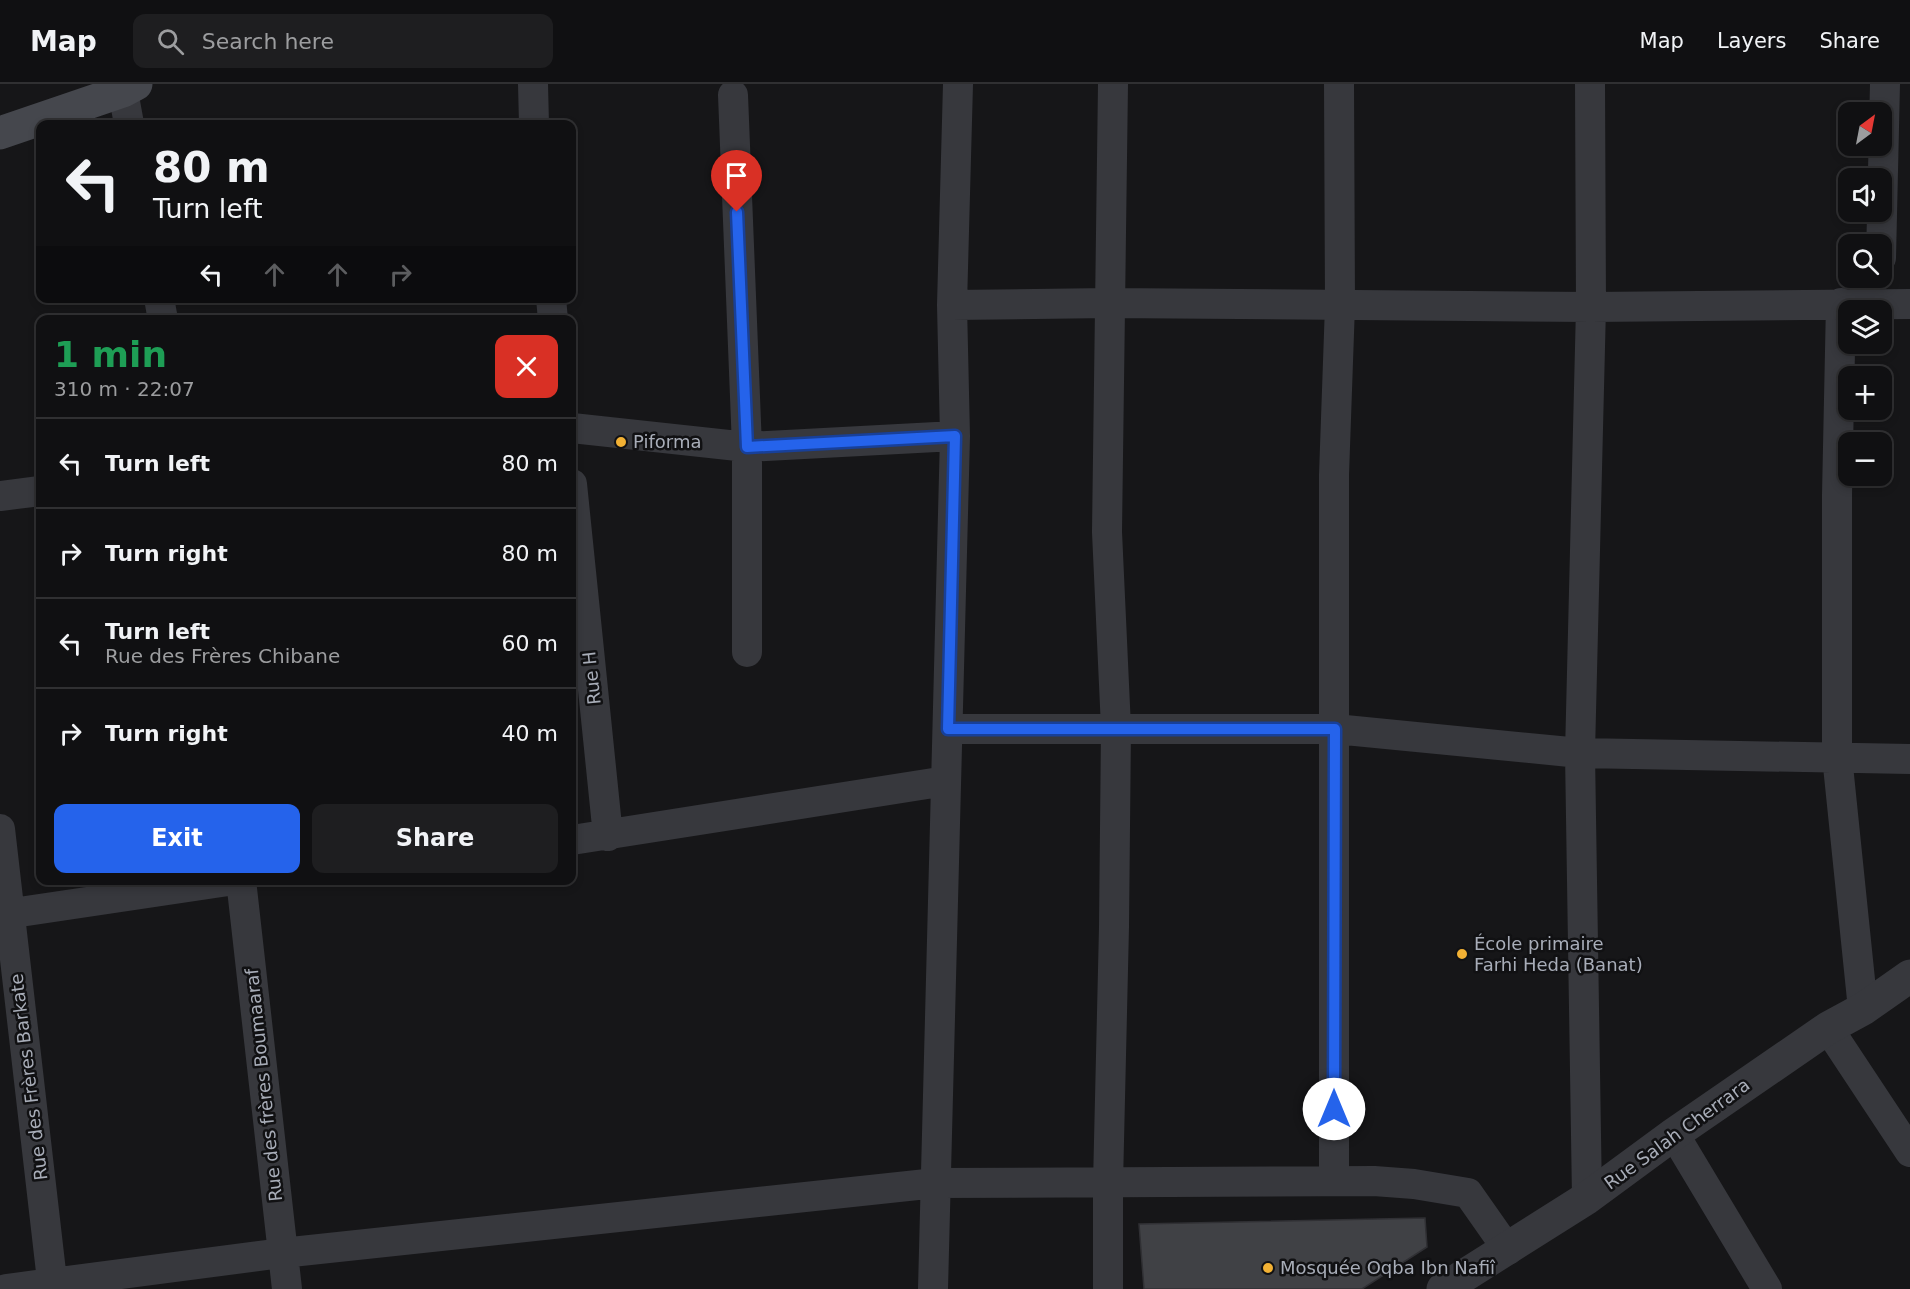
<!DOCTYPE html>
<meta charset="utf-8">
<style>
:root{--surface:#101012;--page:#1e1e20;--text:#f1f3f6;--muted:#9c9d9f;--line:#303032;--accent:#2563eb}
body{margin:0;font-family:"DejaVu Sans",sans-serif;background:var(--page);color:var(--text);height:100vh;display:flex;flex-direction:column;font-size:22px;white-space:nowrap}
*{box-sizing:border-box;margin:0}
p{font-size:20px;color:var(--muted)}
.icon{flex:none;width:33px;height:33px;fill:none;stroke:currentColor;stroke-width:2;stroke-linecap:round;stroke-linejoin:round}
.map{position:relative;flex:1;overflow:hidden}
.details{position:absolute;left:36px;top:231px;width:540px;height:570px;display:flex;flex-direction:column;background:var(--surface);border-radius:12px;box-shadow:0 3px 9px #0003,0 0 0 2px var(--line)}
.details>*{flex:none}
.guide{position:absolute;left:36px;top:36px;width:540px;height:183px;border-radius:12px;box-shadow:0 3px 9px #0003,0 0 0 2px var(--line);background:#101012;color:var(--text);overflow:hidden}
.needle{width:39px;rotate:32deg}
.controls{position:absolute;left:1838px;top:18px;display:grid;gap:12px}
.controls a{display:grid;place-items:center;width:54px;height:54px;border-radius:12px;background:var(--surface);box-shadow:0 3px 9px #0003,0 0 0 2px var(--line);font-size:30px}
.pin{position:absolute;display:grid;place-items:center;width:51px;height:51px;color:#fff;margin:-62px -26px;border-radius:50% 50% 50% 0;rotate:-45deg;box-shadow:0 0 6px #0007}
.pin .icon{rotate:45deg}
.me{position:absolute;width:66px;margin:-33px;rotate:0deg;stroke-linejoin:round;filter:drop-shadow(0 0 4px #0008)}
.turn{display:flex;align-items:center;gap:21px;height:126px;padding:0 18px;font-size:27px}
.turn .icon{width:78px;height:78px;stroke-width:2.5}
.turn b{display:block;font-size:42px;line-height:51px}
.lanes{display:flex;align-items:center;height:57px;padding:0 18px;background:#0003;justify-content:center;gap:30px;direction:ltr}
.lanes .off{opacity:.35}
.round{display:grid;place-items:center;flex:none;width:63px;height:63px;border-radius:12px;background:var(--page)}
.overview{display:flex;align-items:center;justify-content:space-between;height:102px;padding:0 18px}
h1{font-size:36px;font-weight:700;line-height:45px;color:#1e9e55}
.cta{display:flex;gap:12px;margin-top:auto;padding:12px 18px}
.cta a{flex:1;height:69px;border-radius:12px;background:var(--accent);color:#fff;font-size:24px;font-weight:700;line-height:69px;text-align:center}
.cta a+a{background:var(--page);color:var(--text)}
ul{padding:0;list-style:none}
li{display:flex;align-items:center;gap:18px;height:90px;padding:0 18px;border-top:2px solid var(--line)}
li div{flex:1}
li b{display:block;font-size:22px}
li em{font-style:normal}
header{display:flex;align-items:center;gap:36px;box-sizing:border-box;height:84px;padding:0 30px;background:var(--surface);border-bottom:2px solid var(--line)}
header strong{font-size:28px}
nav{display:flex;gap:33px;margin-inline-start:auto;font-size:21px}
.search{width:420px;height:54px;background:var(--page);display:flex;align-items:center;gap:15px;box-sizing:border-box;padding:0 21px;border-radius:12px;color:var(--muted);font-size:22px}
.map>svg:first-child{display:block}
</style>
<header>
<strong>Map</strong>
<div class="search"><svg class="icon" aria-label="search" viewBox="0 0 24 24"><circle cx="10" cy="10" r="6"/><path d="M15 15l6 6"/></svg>Search here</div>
<nav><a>Map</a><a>Layers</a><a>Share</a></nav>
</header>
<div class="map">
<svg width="1910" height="1205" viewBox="0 0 1910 1205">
<rect width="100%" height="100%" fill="#161618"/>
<path fill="#404145" stroke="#303034" stroke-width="1.5" d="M1425 1134 1427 1163 1362 1205H1144L1139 1140Z"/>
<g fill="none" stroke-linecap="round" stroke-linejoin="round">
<path stroke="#37383d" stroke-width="30" d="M533 0 534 40
M123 7 129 40
M733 11 747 363V568
M1881 174 1885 0
M159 214 163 236
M551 214 553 236
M1841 219 1837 411V672L1863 925
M952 221 1109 219 1591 223 1910 220
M572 344 747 363 955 352
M572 400 608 752
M0 412 40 407
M948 645H1335L1580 669 1910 675
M0 745 53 1205
M572 756 946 697
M241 796 287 1205
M0 831 235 796
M1828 944 1910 1068
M1674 1050 1767 1205
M1334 1096V391L1340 221 1339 0
M1587 1114 1580 669 1591 223 1590 0
M6 1205 282 1169 936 1099 1374 1097 1414 1100 1468 1109 1508 1166
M933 1205 955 352 952 221 958 0
M1108 1205V1100L1114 843 1116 644 1107 448 1113 0"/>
<path stroke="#37383d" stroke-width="33" d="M1443 1205 1587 1114 1674 1050 1828 944 1863 925 1910 892"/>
<path stroke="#45474d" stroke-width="33" d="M0 49 123 7 136 0"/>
</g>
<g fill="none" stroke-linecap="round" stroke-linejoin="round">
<g stroke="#184099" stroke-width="15">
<path id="route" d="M737 128 747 363 955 352 948 645H1335L1334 1025"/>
</g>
<use href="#route" stroke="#2563eb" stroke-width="10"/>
</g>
<g fill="#f2b134" stroke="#111113" stroke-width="2">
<circle cx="621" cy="358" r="6"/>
<circle cx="1462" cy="870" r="6"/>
<circle cx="1268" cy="1184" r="6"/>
</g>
<g text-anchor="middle" stroke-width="5" stroke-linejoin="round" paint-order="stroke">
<g font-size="18" fill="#a8adb8" stroke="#111113" text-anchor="start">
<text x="633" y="364">Piforma</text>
<text x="1474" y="866">École primaire<tspan x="1474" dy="21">Farhi Heda (Banat)</tspan></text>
<text x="1280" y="1190">Mosquée Oqba Ibn Nafiî</text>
</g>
<g font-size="18" fill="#a8adb8" stroke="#111113">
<text transform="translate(592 594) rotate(-96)" y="6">Rue H</text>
<text transform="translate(29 993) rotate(-97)" y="6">Rue des Frères Barkate</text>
<text transform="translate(264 1001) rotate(-96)" y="6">Rue des frères Boumaaraf</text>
<text transform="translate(1677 1050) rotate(-36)" y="6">Rue Salah Cherrara</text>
</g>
</g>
</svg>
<div class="controls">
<a><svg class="needle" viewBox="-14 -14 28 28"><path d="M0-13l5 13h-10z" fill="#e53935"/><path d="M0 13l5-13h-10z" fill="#9c9d9f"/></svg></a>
<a><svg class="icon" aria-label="sound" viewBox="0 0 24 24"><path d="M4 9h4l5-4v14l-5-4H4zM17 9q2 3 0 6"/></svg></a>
<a><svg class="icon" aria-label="search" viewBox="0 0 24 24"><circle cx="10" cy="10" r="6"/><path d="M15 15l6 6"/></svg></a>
<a><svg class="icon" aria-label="layers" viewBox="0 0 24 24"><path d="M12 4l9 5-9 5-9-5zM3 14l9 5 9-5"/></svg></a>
<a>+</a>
<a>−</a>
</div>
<div class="pin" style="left:737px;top:128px;background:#d93025"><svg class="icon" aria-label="arrive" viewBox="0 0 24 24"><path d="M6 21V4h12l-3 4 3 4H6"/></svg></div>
<svg class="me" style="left:1334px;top:1025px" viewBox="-20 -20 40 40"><circle r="19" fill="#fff"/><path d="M0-13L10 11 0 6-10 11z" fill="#2563eb"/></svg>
<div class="guide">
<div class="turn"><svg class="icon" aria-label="left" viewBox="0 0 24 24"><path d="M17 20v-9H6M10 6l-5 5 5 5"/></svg><div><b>80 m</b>Turn left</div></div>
<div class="lanes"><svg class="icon" aria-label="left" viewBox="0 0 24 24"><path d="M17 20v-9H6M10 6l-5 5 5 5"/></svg><svg class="icon off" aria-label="ahead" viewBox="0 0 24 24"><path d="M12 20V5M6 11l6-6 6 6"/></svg><svg class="icon off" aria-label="ahead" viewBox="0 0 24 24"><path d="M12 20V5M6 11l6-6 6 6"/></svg><svg class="icon off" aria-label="right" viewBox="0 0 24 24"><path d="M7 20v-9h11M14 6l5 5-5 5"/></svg></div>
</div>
<section class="details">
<div class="overview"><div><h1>1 min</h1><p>310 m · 22:07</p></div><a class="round" style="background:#d93025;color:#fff"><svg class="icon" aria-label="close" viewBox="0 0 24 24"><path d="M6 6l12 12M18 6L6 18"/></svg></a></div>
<ul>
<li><svg class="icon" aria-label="left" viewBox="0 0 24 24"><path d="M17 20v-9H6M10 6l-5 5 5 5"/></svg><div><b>Turn left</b></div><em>80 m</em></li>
<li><svg class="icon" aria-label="right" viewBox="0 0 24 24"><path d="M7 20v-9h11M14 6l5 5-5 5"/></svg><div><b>Turn right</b></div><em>80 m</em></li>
<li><svg class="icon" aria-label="left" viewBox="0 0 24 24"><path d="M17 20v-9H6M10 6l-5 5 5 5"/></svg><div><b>Turn left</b><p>Rue des Frères Chibane</p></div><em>60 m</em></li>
<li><svg class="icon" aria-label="right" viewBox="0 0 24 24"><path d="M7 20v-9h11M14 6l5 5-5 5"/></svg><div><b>Turn right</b></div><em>40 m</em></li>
</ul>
<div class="cta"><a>Exit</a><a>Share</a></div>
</section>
</div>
